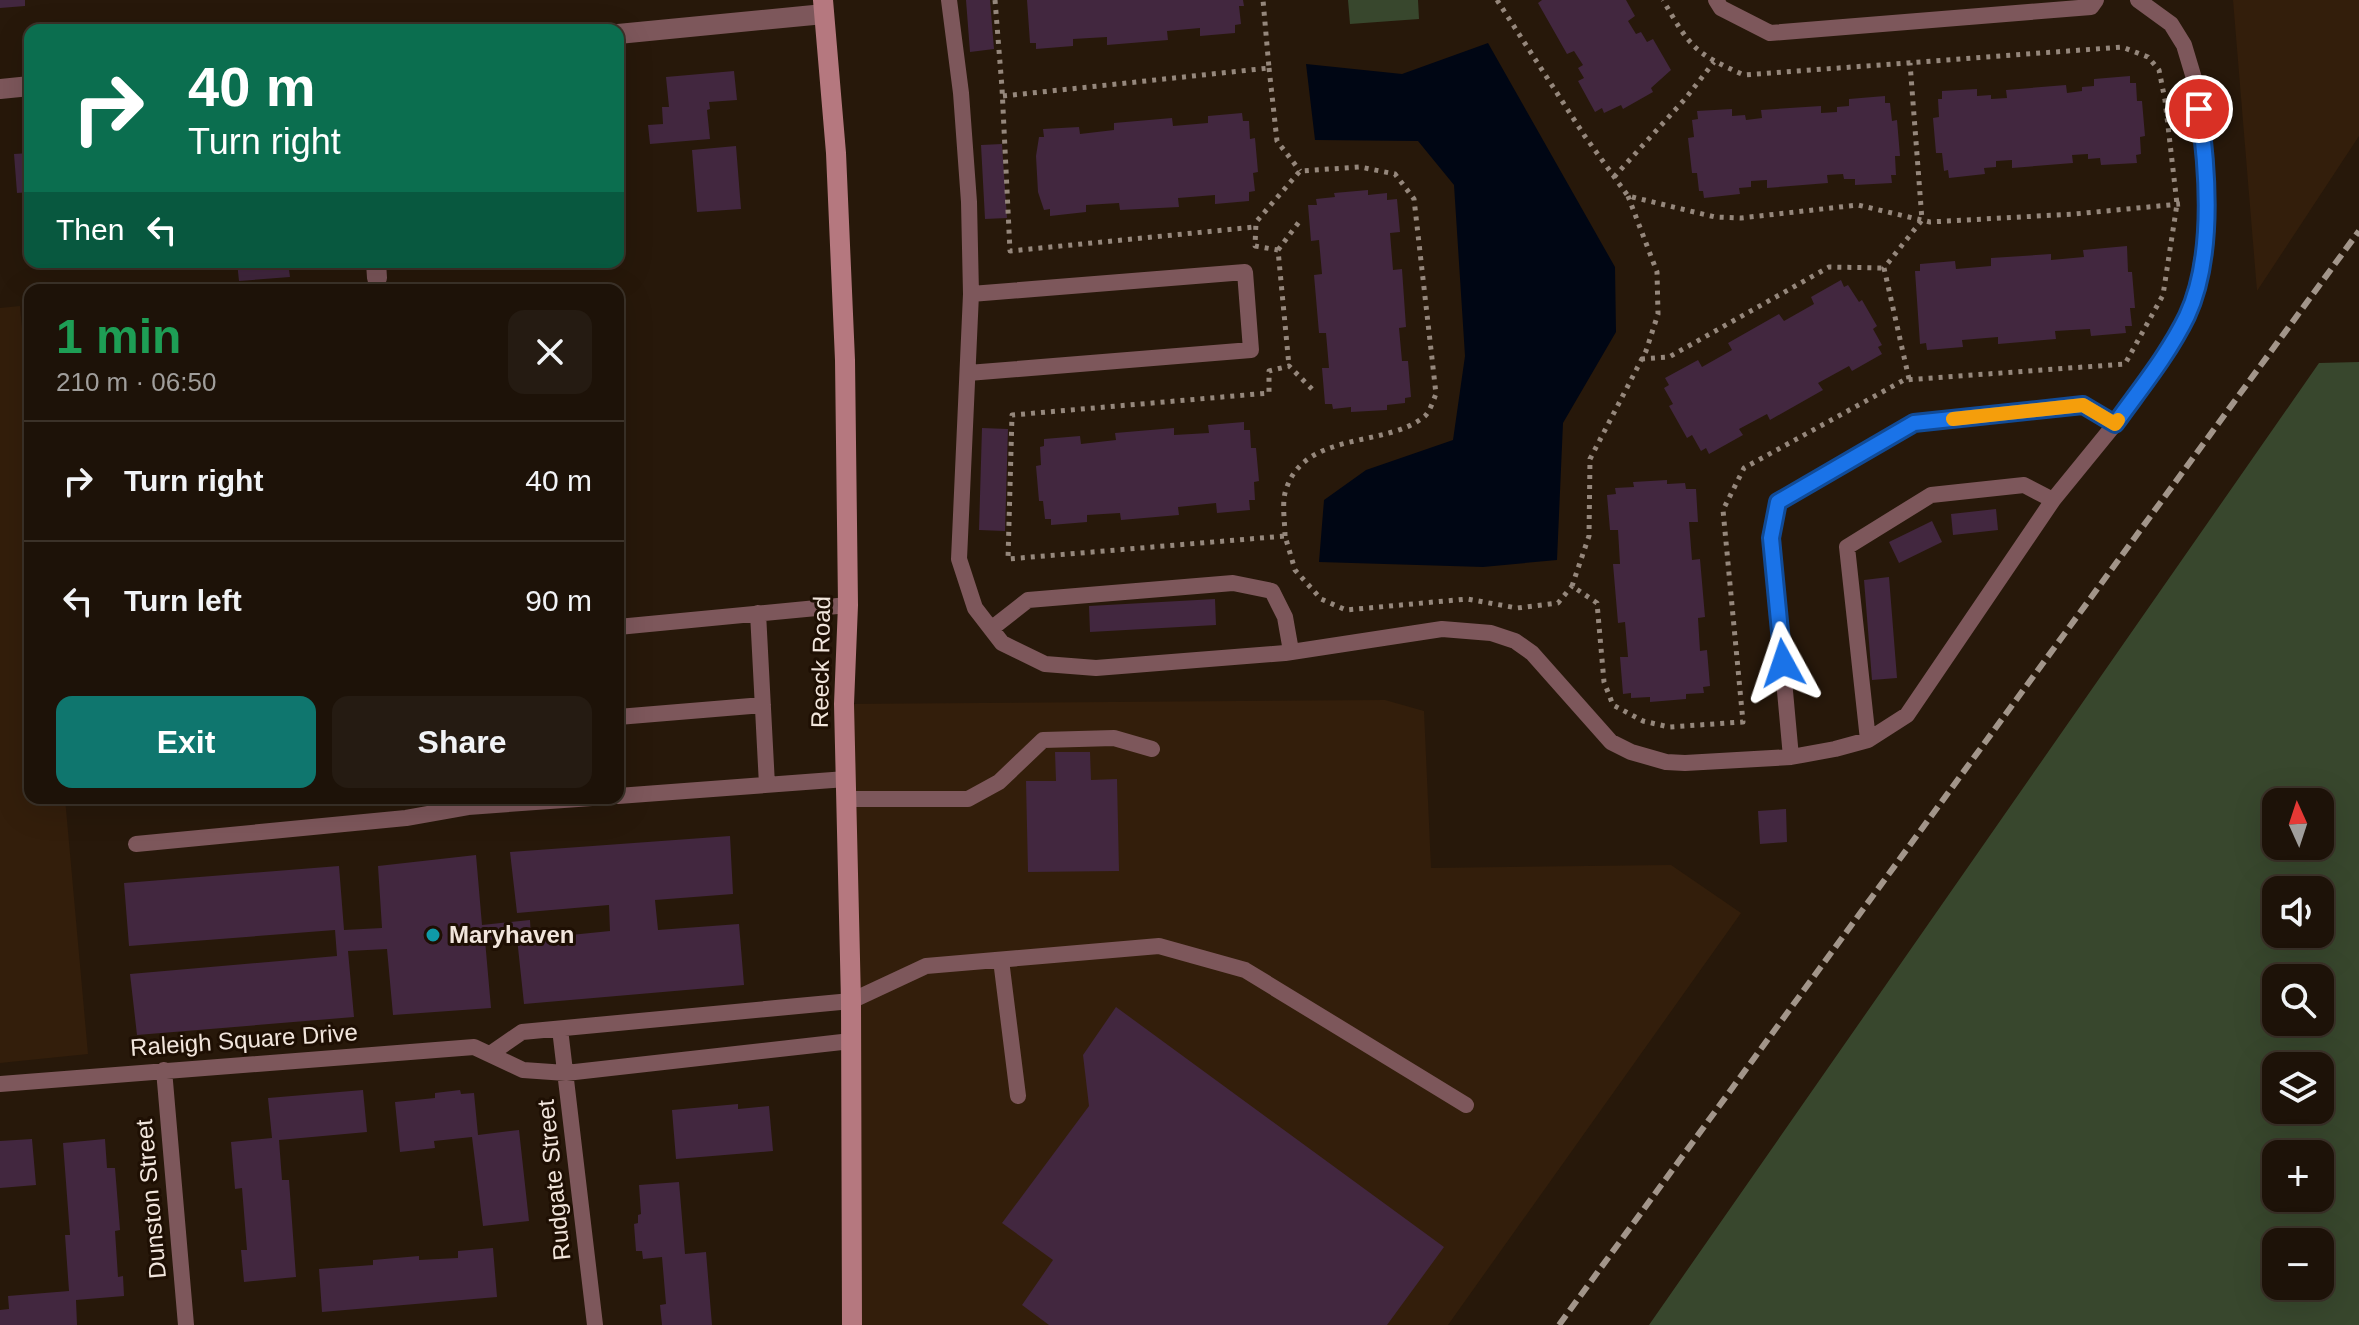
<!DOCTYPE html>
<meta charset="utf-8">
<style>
:root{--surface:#1d1208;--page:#251b12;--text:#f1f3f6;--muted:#a09e9c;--line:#3b3229;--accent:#0f766e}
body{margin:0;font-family:Arial,sans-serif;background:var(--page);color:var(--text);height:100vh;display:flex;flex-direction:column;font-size:30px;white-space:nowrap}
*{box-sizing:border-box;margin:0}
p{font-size:26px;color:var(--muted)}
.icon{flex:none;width:44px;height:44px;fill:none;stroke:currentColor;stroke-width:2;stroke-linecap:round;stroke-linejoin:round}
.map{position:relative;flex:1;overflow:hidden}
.sheet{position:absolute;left:24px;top:284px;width:600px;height:520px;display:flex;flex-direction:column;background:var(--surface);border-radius:16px;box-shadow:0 8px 32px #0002,0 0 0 2px var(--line)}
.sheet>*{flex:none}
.banner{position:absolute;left:24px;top:24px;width:600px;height:244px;border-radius:16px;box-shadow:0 8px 32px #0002,0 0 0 2px var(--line);background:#0b6e4f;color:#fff;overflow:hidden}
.needle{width:52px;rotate:357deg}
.controls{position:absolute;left:2262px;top:788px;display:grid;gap:16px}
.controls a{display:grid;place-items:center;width:72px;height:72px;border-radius:16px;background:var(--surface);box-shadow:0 8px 32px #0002,0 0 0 2px var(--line);font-size:40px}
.pin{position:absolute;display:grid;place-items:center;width:68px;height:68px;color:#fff;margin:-34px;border:4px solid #fff;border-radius:50%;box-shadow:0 2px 8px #0007}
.me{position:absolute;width:88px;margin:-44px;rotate:355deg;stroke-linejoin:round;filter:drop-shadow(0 0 6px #0008)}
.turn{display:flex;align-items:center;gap:28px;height:168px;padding:0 32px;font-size:36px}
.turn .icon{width:104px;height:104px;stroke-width:2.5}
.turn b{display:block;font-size:56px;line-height:68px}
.then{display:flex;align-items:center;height:76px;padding:0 32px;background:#0003;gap:16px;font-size:30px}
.round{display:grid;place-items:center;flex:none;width:84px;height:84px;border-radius:16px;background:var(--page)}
.overview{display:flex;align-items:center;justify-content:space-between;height:136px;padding:0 32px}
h1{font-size:48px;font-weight:700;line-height:60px;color:#1e9e55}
.cta{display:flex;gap:16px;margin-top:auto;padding:16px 32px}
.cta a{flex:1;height:92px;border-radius:16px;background:var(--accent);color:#fff;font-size:32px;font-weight:700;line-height:92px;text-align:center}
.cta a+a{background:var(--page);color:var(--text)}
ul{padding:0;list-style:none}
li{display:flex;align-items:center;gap:24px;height:120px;padding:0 32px;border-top:2px solid var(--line)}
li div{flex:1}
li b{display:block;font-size:30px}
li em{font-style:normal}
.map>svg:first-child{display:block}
</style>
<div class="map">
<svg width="2359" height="1325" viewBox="0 0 2359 1325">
<rect width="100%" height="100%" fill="#27180a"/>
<path fill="#331e0b" d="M2233 0H2359V136L2257 291Z
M20 306 30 413V798H65L88 1054 0 1063V308Z
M1385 700 1424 711 1431 868 1671 865 1741 913 1448 1325H852L844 704Z"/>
<path fill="#38472d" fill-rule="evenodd" d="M1348 0H1418L1419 19 1350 24Z
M2359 362V1325H1649L2319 363ZM2276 802H2320V846H2276ZM2276 890H2320V934H2276ZM2276 978H2320V1022H2276ZM2276 1066H2320V1110H2276ZM2276 1154H2320V1198H2276ZM2276 1242H2320V1286H2276Z"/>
<path fill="#000614" d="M1488 43 1615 267 1616 332 1563 423 1557 560 1483 567 1319 562 1324 500 1366 470 1453 440 1465 356 1454 185 1418 141 1315 140 1306 64 1402 74Z"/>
<path fill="#42273f" d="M0 0H25V6L0 8Z
M966 0H990L994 49 970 52Z
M1027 0H1243L1244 6H1239L1241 24 1235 25V33L1200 36V28L1167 31 1168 40 1107 45V37L1073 39V46L1036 49V43H1030Z
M1542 0H1626L1635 16 1628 21 1636 34 1641 32 1647 42 1653 39 1671 70 1651 88 1653 92 1623 109 1621 105 1604 113 1602 108 1595 112 1578 81 1584 78 1578 68 1583 65 1574 51 1567 54 1538 3Z
M734 71 737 100 709 102 710 109 707 110 710 139 650 144 648 125 663 124 662 107H669L666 77Z
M2130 76V83H2136L2137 101H2142L2145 136 2140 137 2141 154 2136 155 2137 163 2101 165 2100 158 2088 159V154L2072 155 2073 163 2012 168V160L1996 161V167L1984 168 1985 174 1949 178 1948 170 1944 171 1942 153H1936L1933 118 1939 117 1938 99H1942V91L1977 89V96L1991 95V99L2007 98 2006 90 2066 85 2067 93 2082 91V87L2094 86V79Z
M1885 96V103H1890L1892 121 1897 120 1900 156H1895L1896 175H1891L1892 183 1855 185V179H1844L1843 174 1827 175 1828 183 1767 188V180L1751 181V187L1739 188 1740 194 1704 198 1703 191H1699L1697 173H1692L1688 138 1694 137 1692 120 1698 119 1697 111 1732 109V116L1745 115 1746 120 1762 118 1761 110 1821 106V113L1837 112V107L1849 106V99Z
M1242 113 1243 121H1249L1250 139 1255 138 1258 172 1253 173 1255 191 1249 192V201L1215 204V195L1178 198 1179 207 1120 210 1119 203 1086 205V212L1050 216V209L1044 210 1038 192 1036 156 1039 137H1044L1043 129 1079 127 1080 134 1114 130V123L1172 118 1173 126 1208 123V116Z
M1002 144 1007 218 985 219 981 145Z
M736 146 741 209 697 212 692 150Z
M30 153V192L17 193 14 154Z
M1368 190V195L1387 193V200L1397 199 1400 232 1390 233 1393 270 1402 269 1406 327 1399 328 1402 361H1408L1411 397 1405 398V403L1387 405V410L1351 412V407L1333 409 1332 404H1325L1322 368H1329L1326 333H1319L1314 275 1322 274 1319 240 1311 241 1308 205H1317L1316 199 1335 197 1334 193Z
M2127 246 2128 272H2132L2135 308H2130L2132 326H2125L2126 333 2091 336 2090 329 2055 331 2056 339 1998 344V337L1962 340 1963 347 1927 350 1926 343 1920 344 1915 271H1920V264L1955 261 1956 269 1991 266V258L2051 254V260L2084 257 2083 250Z
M237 262H288L290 277 239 281Z
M1841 280 1844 287 1848 285 1859 302 1862 300 1877 326 1873 329 1882 345 1878 347 1882 354 1852 371 1849 366 1818 383 1823 390 1770 420 1767 414 1739 429 1743 435 1709 454 1706 448 1701 451 1692 435 1687 438 1669 406 1673 404 1664 388 1669 385 1665 378 1698 360 1702 367 1732 350 1728 343 1779 314 1784 321 1814 304 1811 297Z
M1244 422V430H1250L1251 448H1256L1259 481 1254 482 1255 500H1249L1250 510 1217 513 1216 503 1178 507 1179 515 1121 520 1120 513 1087 515V522L1051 525V519H1045L1043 501H1039L1036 466 1041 465 1040 447 1044 446V439L1080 436 1081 444 1116 440 1115 433 1174 428V435L1209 433 1208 425Z
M982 428 1008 429 1005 531 979 530Z
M1667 480V484L1685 483 1686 489H1696L1698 522H1689L1692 560 1700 559 1705 617 1698 618 1700 651 1707 650 1710 686 1703 687 1704 693 1686 694V699L1650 702V697L1631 698V693L1623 694 1620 657H1628L1625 622 1618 623 1613 564H1620L1618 530H1610L1607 495 1616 494 1615 488 1634 487 1633 482Z
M1996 509 1998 530 1953 535 1951 514Z
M1932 521 1942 542 1899 563 1889 542Z
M1889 577 1897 678 1872 680 1864 580Z
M1215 599 1216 625 1090 632 1089 606Z
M1055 752H1090L1091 780 1117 779 1119 871 1028 872 1026 781H1056Z
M1786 809 1787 842 1760 844 1758 811Z
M730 836 733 894 655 900 658 930 739 924 744 985 524 1004 517 938 485 940 491 1008 393 1015 387 949 348 951 354 1017 137 1035 130 974 337 956 335 930 129 946 124 883 339 866 344 930 382 928 378 866 476 855 482 925 530 920 531 939 610 931 609 905 517 913 510 852Z
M1116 1007 1444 1247 1387 1325H1049L1022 1305 1053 1260 1002 1223 1089 1106 1083 1055Z
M363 1090 367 1132 279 1140 282 1180H289L296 1277 244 1282 241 1250H247L242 1188 235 1189 231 1142 272 1138 268 1098Z
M460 1090 461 1094 474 1093 478 1135 519 1130 529 1221 483 1226 472 1137 434 1141 435 1148 400 1152 395 1102 435 1098V1093Z
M738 1104V1109L769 1106 773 1151 676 1159 672 1110Z
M32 1139 36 1185 0 1188V1141Z
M105 1139 107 1168H115L120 1230 115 1231 118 1277 123 1276 124 1296 76 1300 77 1325H0V1310L9 1309 8 1296 69 1291 65 1235H70L63 1143Z
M679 1182 685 1254 706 1252 712 1325H662L660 1305 666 1304 662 1257 643 1259 642 1251H636L634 1224 638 1223V1215L641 1214 639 1185Z
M493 1248 497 1297 322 1312 319 1269 373 1265V1260L419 1256V1260L458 1258V1251Z"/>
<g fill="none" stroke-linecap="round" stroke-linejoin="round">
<path stroke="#95877c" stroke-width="5" stroke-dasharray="4 6" stroke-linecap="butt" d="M995 0 1002 88 1010 251 1255 227
M1497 0 1584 135 1628 196 1715 217 1741 218 1858 205 1930 222 2074 214 2180 204
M1269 68 1277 141 1300 171
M1003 96 1269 68 1263 0
M1614 177 1685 99 1714 62
M1628 196 1657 272 1658 314 1646 351 1590 459 1589 536 1572 586 1597 603 1604 682 1613 705 1643 721 1669 727 1743 722 1723 510 1744 468 1904 380 2125 364 2163 295 2177 204 2165 100 2159 70 2148 57 2122 47 1744 75C1694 53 1690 47 1663 0
M1278 250 1302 218
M1641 359 1669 357 1829 267 1884 268
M1909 379 1884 268 1922 220 1910 63
M1312 389 1289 366 1269 371V393L1012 415 1008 559 1285 536 1295 570 1321 599 1346 610 1467 599 1517 608 1558 603 1572 586
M1285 536C1285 523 1282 506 1285 493 1302 429 1386 449 1425 416 1430 411 1433 401 1436 394L1414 199 1395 174 1360 167 1300 171 1256 222 1255 246 1278 250 1289 366"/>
<path stroke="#7d575b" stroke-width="16" d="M949 0 961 93 969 202 971 294 959 559 975 608 1002 643 1045 664 1096 668 1285 653 1442 629 1491 633 1515 641 1532 653 1611 742 1631 752 1666 762 1685 763 1791 757 1835 749 1868 740 1907 715 2053 500 2115 424 2175 338 2188 313 2198 280 2204 245 2206 210 2203 133 2196 85 2184 45 2171 24 2138 0
M1716 0 1721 8 1770 33 2091 7 2096 0
M968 373 1251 350 1245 272 971 294
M758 613 767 785
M618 627 848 605
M991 629 1028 600 1233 583 1272 591 1285 617 1291 651
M618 717 763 705
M1868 740 1847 547 1931 495 2024 485 2053 500
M1791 757 1771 538 1778 502 1914 423 2083 405 2115 424
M618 796 846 779
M451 798 454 802 468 807 592 798
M846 799H968L999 782 1043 740 1114 738 1152 749
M136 844 406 818 468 807
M1001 960 1018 1096
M560 1029 595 1325
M490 1054 522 1032 851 1001 926 966 1159 946 1245 970 1466 1105
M164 1070 186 1325
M0 1084 474 1047 523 1070 566 1073 851 1041"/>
<path stroke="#7d575b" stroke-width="20" d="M618 34 824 14
M0 89 30 86
M376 262 377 278"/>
<path stroke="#b5787f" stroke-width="20" d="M823 0 836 153 845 360 848 605 844 704 851 1001 852 1325"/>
<path stroke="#a2958a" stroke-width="6" stroke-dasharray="12 6" stroke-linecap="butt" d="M1559 1325 2359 231"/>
</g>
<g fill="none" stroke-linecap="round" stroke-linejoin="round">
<g stroke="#114b97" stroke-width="20">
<path id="route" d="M1783 663 1771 538 1778 502 1914 423 2083 405 2115 424C2140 389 2168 355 2187 316 2214 258 2208 171 2199 109"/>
</g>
<use href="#route" stroke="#1a73e8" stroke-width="14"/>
<path stroke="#f59e0b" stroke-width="14" d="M1953 419 2083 405 2115 424 2118 420"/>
</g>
<circle fill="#0f9aa8" stroke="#1e0f03" stroke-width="3" cx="433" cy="935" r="8"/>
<g text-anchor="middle" stroke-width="6" stroke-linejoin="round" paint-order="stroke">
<g font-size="24" fill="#f1e5dc" stroke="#1e0f03">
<text transform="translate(821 662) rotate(-89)" y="8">Reeck Road</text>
<text transform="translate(244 1040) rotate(-4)" y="8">Raleigh Square Drive</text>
<text transform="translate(554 1180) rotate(-96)" y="8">Rudgate Street</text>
<text transform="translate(151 1199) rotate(-95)" y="8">Dunston Street</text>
</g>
<g font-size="24" font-weight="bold" fill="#f1e5dc" stroke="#1e0f03" text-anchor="start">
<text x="449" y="943">Maryhaven</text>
</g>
</g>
</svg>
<div class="controls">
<a><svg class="needle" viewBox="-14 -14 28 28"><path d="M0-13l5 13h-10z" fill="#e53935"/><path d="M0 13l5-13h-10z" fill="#a09e9c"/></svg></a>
<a><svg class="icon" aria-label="sound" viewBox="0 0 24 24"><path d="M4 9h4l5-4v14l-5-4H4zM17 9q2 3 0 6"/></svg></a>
<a><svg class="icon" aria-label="search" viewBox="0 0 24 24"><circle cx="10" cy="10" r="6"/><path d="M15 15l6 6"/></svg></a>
<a><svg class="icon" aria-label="layers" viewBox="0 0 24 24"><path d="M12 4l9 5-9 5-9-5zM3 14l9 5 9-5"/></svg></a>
<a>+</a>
<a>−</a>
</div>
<div class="pin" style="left:2199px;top:109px;background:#d93025"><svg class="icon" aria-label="arrive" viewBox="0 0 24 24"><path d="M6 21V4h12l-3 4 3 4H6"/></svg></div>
<svg class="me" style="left:1783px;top:663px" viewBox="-20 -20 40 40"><path d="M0-17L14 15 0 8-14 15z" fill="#1a73e8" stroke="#fff" stroke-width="4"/></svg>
<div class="banner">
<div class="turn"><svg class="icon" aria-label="right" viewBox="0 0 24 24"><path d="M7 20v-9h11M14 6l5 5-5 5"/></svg><div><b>40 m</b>Turn right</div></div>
<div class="then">Then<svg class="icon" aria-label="left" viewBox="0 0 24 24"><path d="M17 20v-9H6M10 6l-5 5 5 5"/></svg></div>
</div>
<section class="sheet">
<div class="overview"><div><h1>1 min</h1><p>210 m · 06:50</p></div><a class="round"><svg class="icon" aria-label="close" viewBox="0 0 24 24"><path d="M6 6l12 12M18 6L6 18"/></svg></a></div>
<ul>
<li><svg class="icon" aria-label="right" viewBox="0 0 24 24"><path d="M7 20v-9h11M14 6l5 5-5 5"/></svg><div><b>Turn right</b></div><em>40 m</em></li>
<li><svg class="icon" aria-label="left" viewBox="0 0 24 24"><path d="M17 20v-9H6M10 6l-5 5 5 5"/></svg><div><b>Turn left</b></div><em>90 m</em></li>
</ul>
<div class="cta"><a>Exit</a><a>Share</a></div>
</section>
</div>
